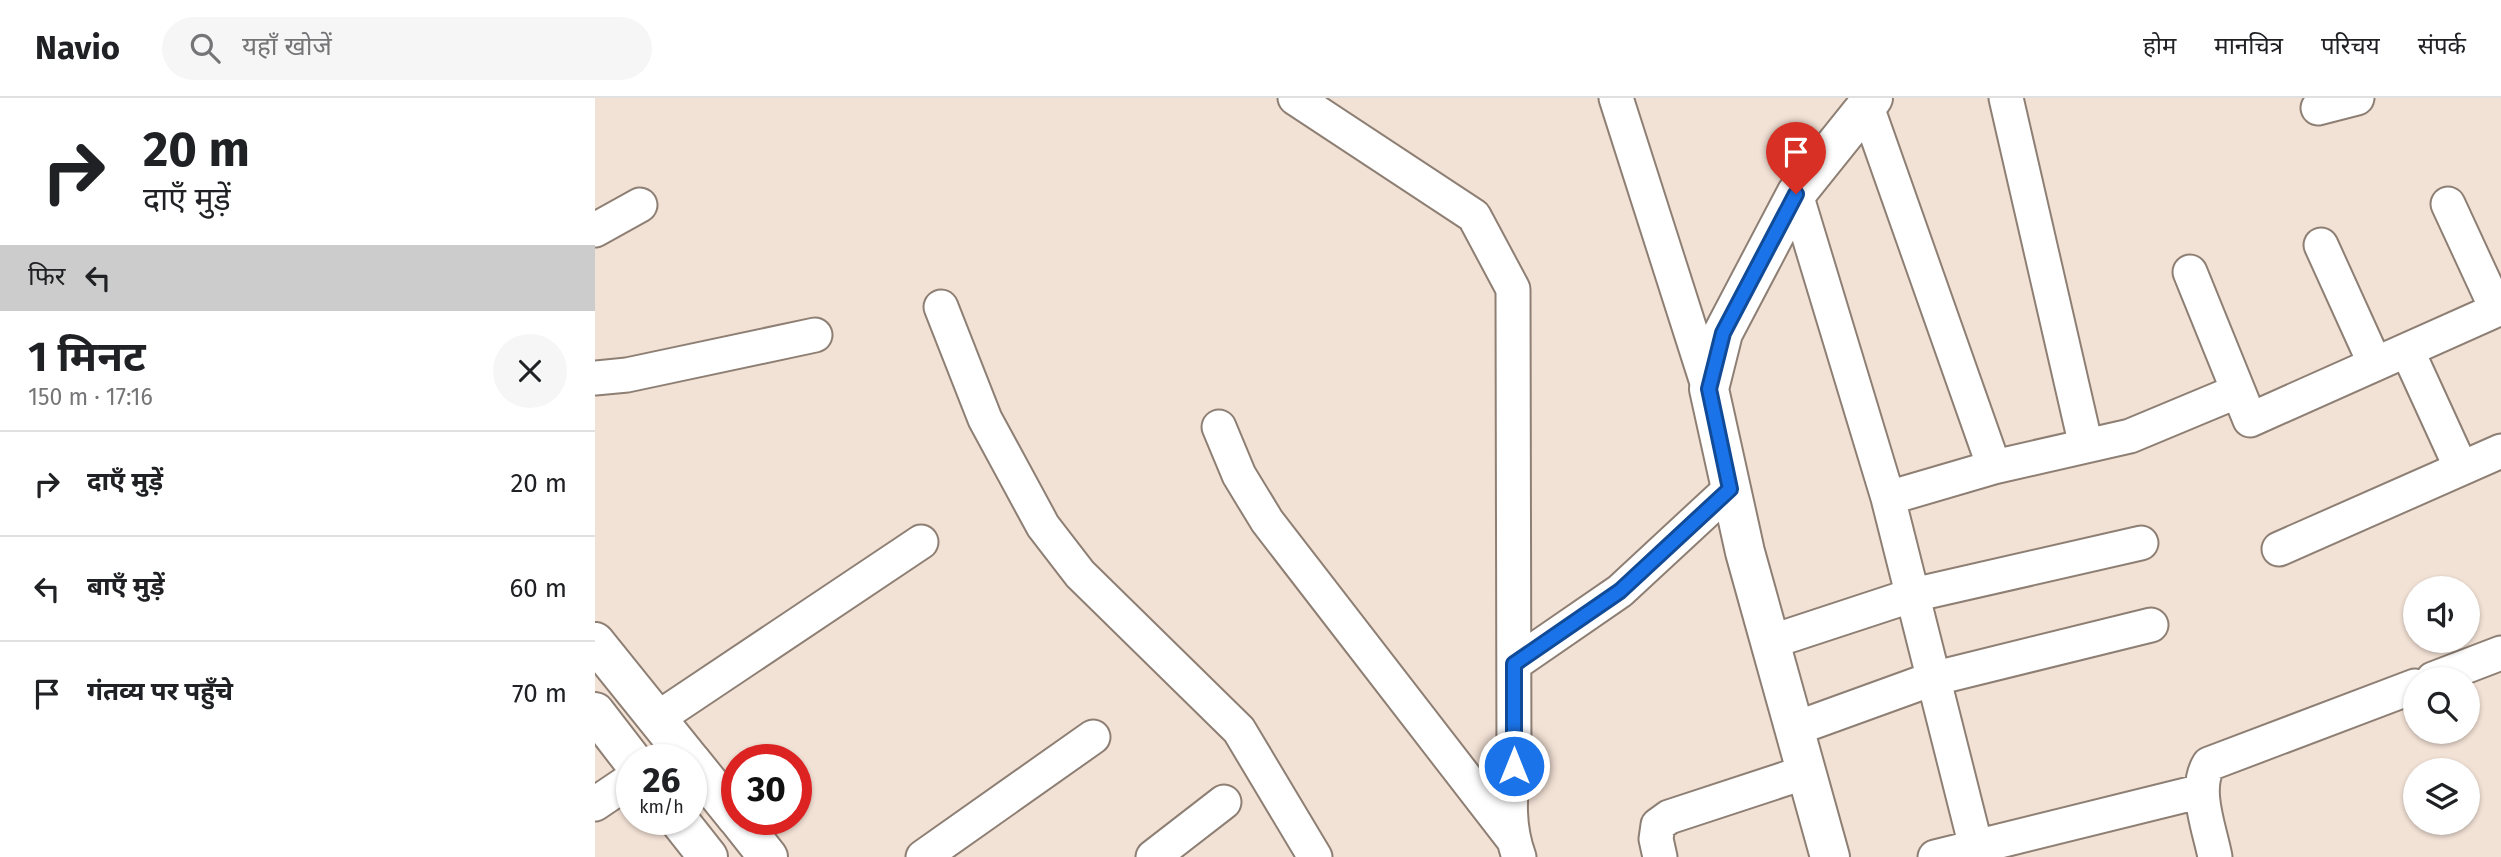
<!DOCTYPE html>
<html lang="hi">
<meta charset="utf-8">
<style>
:root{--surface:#fff;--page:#f6f6f6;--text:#202124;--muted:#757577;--line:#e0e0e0}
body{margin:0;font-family:"Fira Sans","Noto Sans Devanagari",sans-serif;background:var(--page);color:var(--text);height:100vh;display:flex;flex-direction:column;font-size:26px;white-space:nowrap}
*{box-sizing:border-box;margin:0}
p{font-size:23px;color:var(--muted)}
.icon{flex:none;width:38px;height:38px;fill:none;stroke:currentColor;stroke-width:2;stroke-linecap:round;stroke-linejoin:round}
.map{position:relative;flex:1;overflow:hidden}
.details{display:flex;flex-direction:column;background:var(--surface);width:595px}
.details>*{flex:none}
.hud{background:#fff;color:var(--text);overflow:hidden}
.fabs{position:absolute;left:1808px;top:478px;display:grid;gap:14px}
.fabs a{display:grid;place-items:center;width:77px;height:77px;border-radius:50%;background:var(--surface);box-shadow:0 2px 5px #0004;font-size:35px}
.speed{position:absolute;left:21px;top:646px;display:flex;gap:14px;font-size:35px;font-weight:700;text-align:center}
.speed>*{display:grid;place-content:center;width:91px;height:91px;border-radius:50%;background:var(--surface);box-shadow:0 2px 5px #0004;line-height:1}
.speed small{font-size:18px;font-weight:400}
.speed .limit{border:10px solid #d22;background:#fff;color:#111}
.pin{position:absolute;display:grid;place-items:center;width:60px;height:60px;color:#fff;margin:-72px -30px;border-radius:50% 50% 50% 0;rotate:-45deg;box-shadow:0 0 7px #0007}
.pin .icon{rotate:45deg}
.me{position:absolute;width:77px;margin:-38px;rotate:0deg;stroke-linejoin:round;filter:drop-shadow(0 0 5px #0008)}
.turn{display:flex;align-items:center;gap:24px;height:147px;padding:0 28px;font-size:32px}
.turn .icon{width:91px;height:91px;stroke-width:2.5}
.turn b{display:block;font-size:49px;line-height:60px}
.then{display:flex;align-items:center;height:66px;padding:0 28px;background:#0003;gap:14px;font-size:26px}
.round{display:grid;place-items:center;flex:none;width:74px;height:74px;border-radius:37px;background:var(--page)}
.headline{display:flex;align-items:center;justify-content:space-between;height:119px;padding:0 28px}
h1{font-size:42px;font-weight:700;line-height:52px}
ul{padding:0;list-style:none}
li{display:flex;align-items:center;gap:21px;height:105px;padding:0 28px;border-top:2px solid var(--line)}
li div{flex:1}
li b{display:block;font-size:26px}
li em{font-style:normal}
header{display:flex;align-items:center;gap:42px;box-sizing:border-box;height:98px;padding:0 35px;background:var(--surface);border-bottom:2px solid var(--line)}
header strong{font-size:33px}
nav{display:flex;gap:38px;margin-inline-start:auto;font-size:24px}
.search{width:490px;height:63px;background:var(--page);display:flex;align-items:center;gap:18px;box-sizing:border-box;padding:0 24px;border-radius:38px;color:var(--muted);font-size:26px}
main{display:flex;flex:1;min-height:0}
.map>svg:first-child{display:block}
</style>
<header>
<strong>Navio</strong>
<div class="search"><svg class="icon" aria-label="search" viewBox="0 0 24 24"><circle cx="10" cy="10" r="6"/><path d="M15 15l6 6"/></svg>यहाँ खोजें</div>
<nav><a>होम</a><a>मानचित्र</a><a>परिचय</a><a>संपर्क</a></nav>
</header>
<main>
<section class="details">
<div class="hud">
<div class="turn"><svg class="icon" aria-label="right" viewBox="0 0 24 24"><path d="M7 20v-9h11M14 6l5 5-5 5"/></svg><div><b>20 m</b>दाएँ मुड़ें</div></div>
<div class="then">फिर<svg class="icon" aria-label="left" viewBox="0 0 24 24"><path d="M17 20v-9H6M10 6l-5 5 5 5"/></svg></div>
</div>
<div class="headline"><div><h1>1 मिनट</h1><p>150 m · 17:16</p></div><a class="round"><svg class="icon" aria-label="close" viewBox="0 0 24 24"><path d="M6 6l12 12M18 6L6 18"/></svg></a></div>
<ul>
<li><svg class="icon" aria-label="right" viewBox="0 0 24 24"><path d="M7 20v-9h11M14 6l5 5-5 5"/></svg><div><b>दाएँ मुड़ें</b></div><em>20 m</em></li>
<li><svg class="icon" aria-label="left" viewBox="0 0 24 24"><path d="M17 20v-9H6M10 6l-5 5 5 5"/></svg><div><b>बाएँ मुड़ें</b></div><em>60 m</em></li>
<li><svg class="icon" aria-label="arrive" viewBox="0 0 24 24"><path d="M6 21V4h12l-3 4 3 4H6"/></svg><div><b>गंतव्य पर पहुँचे</b></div><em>70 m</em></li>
</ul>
</section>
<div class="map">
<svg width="1906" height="759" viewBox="0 0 1906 759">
<rect width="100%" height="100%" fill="#f2e1d5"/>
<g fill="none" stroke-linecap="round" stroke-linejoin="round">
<g stroke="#8e7f74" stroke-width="37">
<path id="minor" d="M700 0 879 118 918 191 919 668C914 700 913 729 924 759
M1021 0 1114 291
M1411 0 1491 348
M1272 9 1399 369
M1723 10 1762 0
M1201 96 1293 400 1381 749
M1853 106 1902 212
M0 132 45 107
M1726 147 1780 266
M1595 174 1655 322 1906 210
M346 209 390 321 448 428 485 476 644 632 720 759
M1812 252 1866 370
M0 280 32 277 220 237
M624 329 644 377 672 423 917 740
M1293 400 1399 369 1535 338 1643 293
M1684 451 1906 353
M1175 544 1318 497 1546 445
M919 566 1025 493 1135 391
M1838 581 1906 555
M63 620 326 444
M1199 631 1337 581 1556 527
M0 706 37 681
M328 759 498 639
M558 759 629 704
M1065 759 1061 741 1063 727 1074 719 1211 674
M1340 759 1607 693
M1620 759C1615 732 1598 691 1614 666L1820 588"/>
</g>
<g stroke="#8e7f74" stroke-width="42">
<path id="secondary" d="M1235 759 1150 454 1114 291 1128 235 1201 96 1278 0"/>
</g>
<g stroke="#8e7f74" stroke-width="42">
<path id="primary" d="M0 544 95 662
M0 614 37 662
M96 663 142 720
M83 721 113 759
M143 721 173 759"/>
</g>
<use href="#minor" stroke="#fff" stroke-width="33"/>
<use href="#secondary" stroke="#fff" stroke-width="38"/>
<use href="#primary" stroke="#fff" stroke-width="38"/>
</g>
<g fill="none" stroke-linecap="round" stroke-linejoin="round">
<g stroke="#114b97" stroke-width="18">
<path id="route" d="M919 668V566L1025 493 1135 391 1114 291 1128 235 1201 96"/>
</g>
<use href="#route" stroke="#1a73e8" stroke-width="12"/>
</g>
</svg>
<div class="fabs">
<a><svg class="icon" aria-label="sound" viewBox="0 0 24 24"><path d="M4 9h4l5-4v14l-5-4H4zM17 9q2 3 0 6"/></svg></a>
<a><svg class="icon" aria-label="search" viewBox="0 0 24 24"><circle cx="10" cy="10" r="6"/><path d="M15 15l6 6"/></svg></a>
<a><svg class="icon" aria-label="layers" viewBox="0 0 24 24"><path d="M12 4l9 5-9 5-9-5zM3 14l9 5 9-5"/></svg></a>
</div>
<div class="speed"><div>26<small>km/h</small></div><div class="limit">30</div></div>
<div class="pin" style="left:1201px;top:96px;background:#d93025"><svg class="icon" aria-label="arrive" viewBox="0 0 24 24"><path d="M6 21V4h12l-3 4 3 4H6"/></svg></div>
<svg class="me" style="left:919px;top:668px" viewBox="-20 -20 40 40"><circle r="17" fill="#1a73e8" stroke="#fff" stroke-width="3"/><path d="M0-11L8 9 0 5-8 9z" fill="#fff"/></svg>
</div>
</main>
